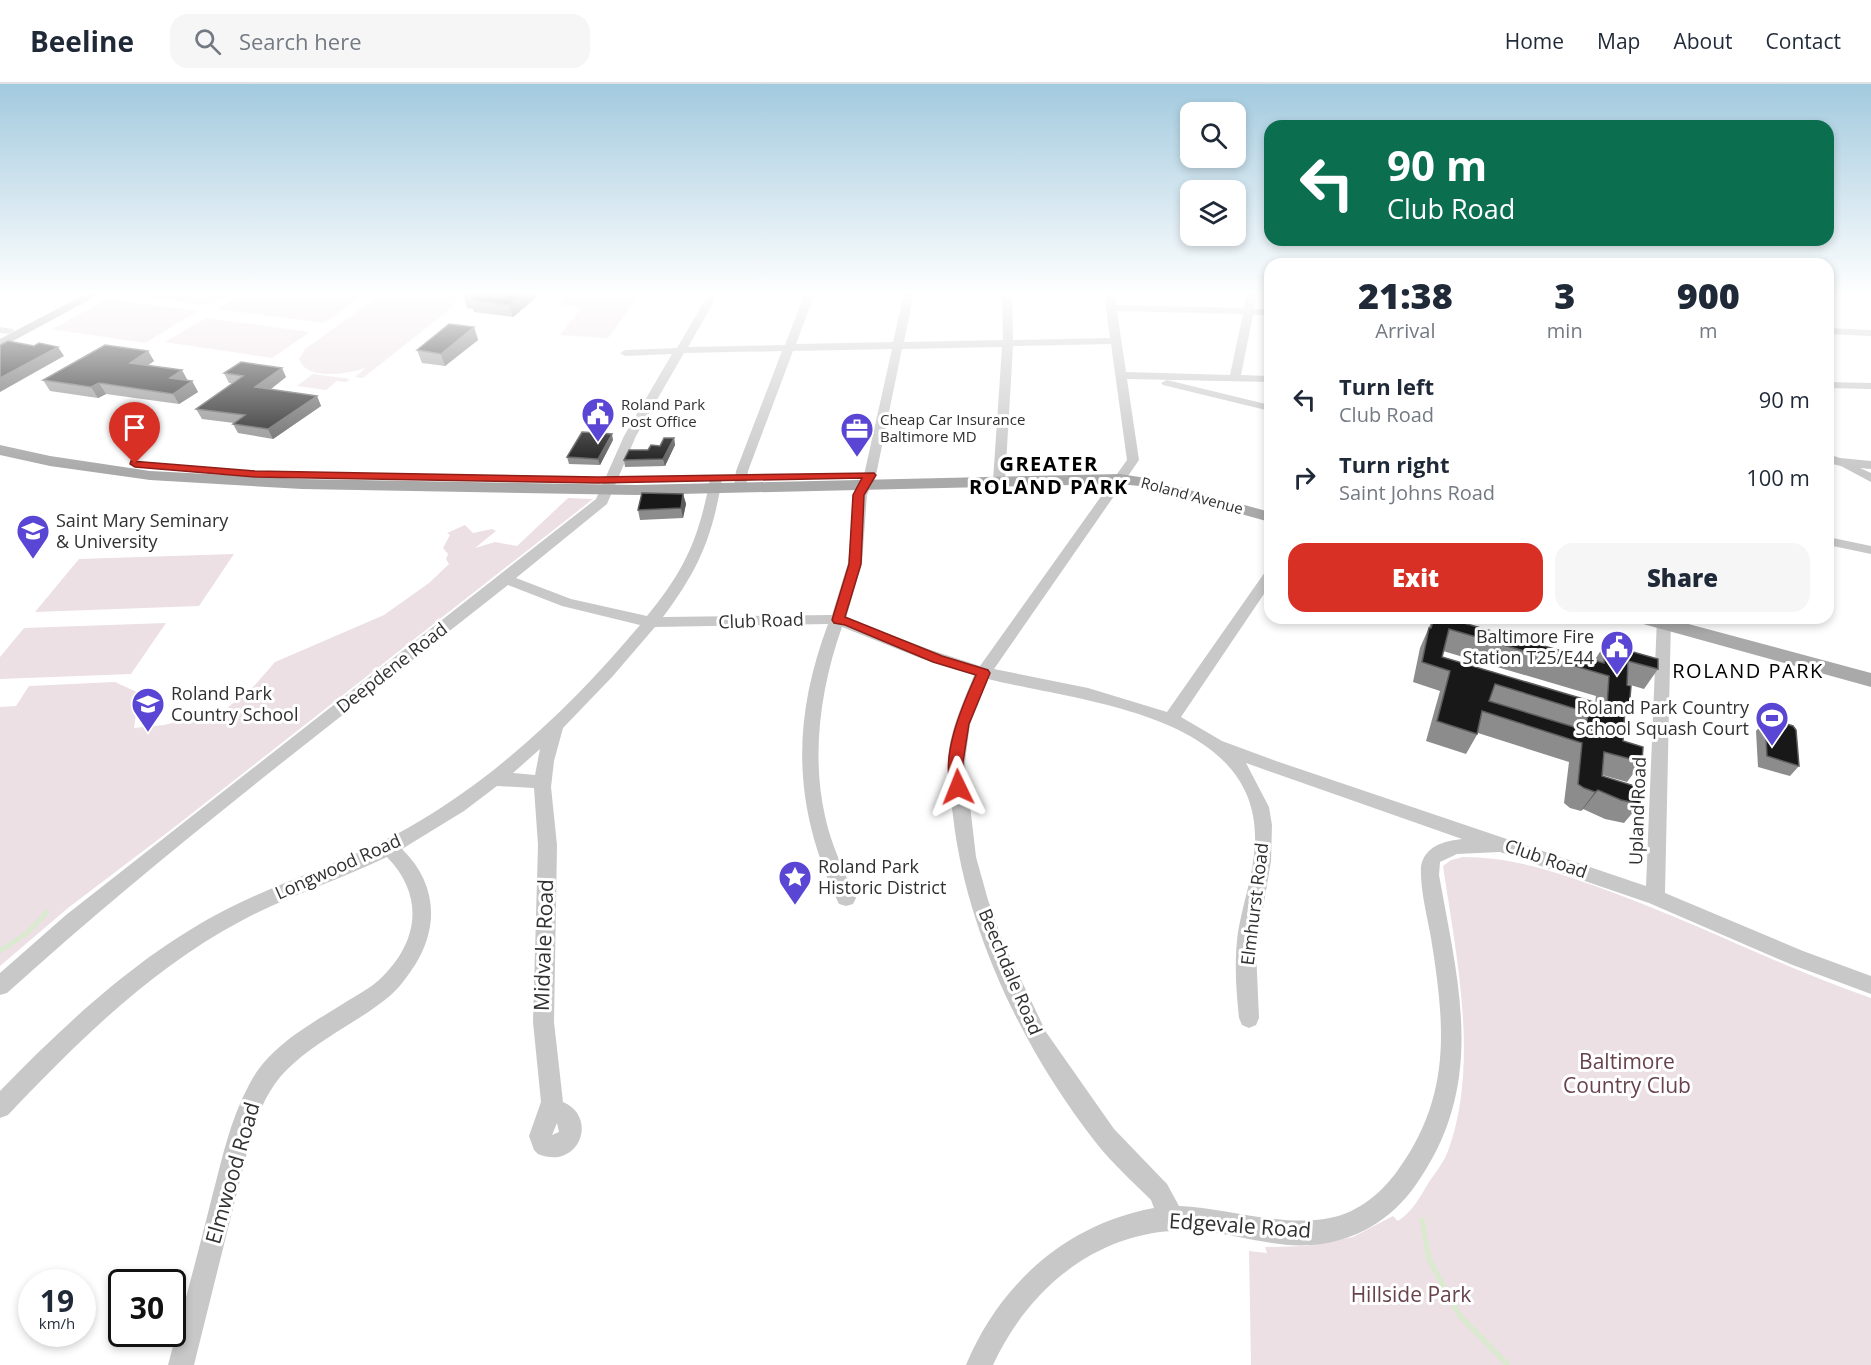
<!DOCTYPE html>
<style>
:root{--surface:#fff;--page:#f6f6f7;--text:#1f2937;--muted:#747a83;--line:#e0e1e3;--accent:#d93025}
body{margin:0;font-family:"Open Sans",sans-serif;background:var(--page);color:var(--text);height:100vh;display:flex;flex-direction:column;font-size:22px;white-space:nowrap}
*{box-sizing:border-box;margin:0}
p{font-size:20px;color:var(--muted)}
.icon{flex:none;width:33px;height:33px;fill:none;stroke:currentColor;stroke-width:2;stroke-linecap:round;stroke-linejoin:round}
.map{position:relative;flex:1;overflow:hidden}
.details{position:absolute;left:1264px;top:174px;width:570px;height:366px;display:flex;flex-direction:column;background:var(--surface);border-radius:18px;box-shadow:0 3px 9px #0003}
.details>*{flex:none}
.top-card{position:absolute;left:1264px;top:36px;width:570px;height:126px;border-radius:18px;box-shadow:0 3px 9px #0003;background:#0b6e4f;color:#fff;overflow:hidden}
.tools{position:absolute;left:1180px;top:18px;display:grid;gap:12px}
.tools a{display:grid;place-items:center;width:66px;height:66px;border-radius:12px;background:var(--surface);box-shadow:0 3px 9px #0003;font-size:30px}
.speed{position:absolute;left:18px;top:1185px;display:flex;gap:12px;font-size:30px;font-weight:700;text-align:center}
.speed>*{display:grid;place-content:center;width:78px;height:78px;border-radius:50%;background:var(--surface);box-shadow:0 3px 9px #0003;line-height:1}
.speed small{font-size:15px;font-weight:400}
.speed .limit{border:3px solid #111;border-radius:9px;background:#fff;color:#111}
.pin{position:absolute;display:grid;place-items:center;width:51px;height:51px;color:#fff;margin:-62px -26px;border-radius:50% 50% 50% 0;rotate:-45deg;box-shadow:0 0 6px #0007}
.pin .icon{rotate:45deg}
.me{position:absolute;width:66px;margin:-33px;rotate:358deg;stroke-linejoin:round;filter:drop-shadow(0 0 4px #0008)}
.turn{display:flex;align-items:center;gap:21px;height:126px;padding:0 24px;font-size:27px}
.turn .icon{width:78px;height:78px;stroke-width:2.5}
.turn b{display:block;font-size:42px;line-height:51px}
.eta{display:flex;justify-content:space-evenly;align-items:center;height:102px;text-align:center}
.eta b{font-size:36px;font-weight:800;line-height:42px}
.action{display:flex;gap:12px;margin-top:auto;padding:12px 24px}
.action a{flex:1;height:69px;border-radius:18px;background:var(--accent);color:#fff;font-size:24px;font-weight:800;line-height:69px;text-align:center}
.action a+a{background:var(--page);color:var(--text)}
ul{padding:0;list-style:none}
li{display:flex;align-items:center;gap:18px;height:78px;padding:0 24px}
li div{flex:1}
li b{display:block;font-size:22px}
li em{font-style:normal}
header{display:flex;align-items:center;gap:36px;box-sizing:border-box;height:84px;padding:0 30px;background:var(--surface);border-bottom:2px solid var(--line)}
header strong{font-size:28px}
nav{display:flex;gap:33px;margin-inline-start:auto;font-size:21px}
.search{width:420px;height:54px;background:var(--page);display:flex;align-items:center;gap:15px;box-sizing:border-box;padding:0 21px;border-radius:18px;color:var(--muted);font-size:22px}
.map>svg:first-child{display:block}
</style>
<header>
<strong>Beeline</strong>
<div class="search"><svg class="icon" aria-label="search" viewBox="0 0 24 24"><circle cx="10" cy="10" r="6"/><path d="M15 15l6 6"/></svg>Search here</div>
<nav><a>Home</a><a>Map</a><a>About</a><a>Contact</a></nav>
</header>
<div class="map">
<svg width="1871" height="1281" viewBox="0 0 1871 1281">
<rect width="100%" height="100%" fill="#fff"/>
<path fill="#ece0e4" d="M117 209H232L216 219 204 221Z
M243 209H367L324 239 217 225Z
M386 209H455L457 214 450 225 363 294 355 293 366 284C349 289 307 298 299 275L305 265 373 216Z
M568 209H641L608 254 560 251 582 224 559 220Z
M108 215 198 227 145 259 52 245Z
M206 234 310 248 272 274 165 258Z
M313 290 350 295 346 298 337 297 326 306 297 302Z
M568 414 593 415 172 745 68 824 0 882V623L16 622 29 602 115 598 139 609 134 644 164 641 226 625 254 602 275 578 384 531 429 499 449 480 446 475 448 470 443 464 450 451 447 449 465 441 473 449 492 445 496 447 475 464 495 458 517 462Z
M234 470 199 522 35 528 79 475Z
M166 539 131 590 0 595V573L24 544Z
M1463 773C1517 773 1566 791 1617 810 1703 842 1784 884 1871 914V1281H1251L1249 1167 1267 1169 1265 1163 1306 1162 1353 1153 1393 1132 1398 1137C1413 1127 1420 1113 1429 1098 1435 1089 1444 1078 1448 1067 1480 980 1456 871 1443 782L1451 776Z"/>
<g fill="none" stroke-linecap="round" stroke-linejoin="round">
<path stroke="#d9eacf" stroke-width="4.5" d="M0 867 27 849 47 828"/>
<path stroke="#d9eacf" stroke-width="5" d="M1422 1136 1429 1175 1459 1231 1508 1281"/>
<path fill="#c8c8c8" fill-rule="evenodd" d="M709 209H719L688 263 785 261 805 209H815L796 260 893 258 904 209H914L904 258 1003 256 1002 209H1012L1013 256 1110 254 1104 209H1114L1116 221 1244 224 1247 209H1257L1254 225H1270V231H1253L1241 291 1270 292V298L1127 295 1139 376 994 585 1088 604 1167 628 1265 488 1270 487V501L1181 633 1222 657 1276 677 1646 802 1657 534H1671L1665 809 1803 867 1871 892V910L1790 880 1649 819 1500 768 1457 770 1440 778 1439 791C1459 903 1487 1001 1415 1102 1391 1136 1354 1158 1312 1161 1274 1164 1238 1150 1200 1147 1106 1140 1031 1199 993 1281H966C1000 1199 1067 1140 1154 1124L1151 1116C1133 1098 1113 1080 1097 1060 1025 969 966 848 953 732 951 714 947 695 948 678 949 647 963 619 974 591L920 574 842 543C821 602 811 670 825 732 831 761 844 787 856 814L853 820 846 822 839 820C793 724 791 639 828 540L655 543 612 593 563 644 554 677 551 703 557 761 554 938 563 1018C599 1033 579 1087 538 1070L534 1066 529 1052 541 1018 533 938 538 761 534 704 497 702 464 727 402 765C436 798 440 841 415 881 408 891 401 902 392 910 362 936 324 952 294 979 273 997 263 1018 253 1044L194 1281H168C183 1225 198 1169 212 1113 222 1075 230 1036 249 1001 269 961 313 939 349 916 359 910 370 904 379 896 419 859 425 812 387 773 339 796 288 812 241 837 152 884 77 958 8 1031L0 1034V1007C67 938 142 868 229 824 291 793 358 774 418 738 504 687 576 617 640 541L562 522 508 501C339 635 167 764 7 909L0 911V889L66 831 596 415 624 352 672 270 625 272 620 269 625 266 677 264ZM1117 227 1243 230 1230 291 1126 288ZM1111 260 1127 376 980 582 931 566 846 534 862 479 867 411 876 391 902 265 1002 263 993 397 999 401 1005 397 1013 262ZM892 265 864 391 854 411 848 479 832 531 663 533C699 485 712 454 722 395L716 391 710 395C699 454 685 486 647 532L571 515 516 494 607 420 636 352 684 269 782 267 736 387 734 404 740 408 746 404 748 387 793 267ZM988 595C1079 618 1259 629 1255 758 1254 789 1243 818 1238 848 1234 877 1236 905 1239 934L1242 941 1249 944 1256 941 1259 934 1256 866 1271 777 1272 741 1269 723 1246 679 1462 755C1444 757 1425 762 1421 782 1420 806 1427 831 1431 854 1445 941 1452 1011 1398 1086 1380 1111 1355 1131 1324 1135 1275 1142 1228 1124 1179 1122L1167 1100 1114 1045 1046 948 1003 858 988 816 976 773 965 678 970 640ZM540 665 535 691 513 689ZM557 1039 559 1048 552 1051Z
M0 243 13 245 14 247 9 250 0 249Z
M1828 244 1871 246V252L1828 250Z
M1167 296 1270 321V327L1163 301 1161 299Z
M1828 298 1871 299V305L1828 304Z
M1828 370 1840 374 1871 377V385L1860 384 1871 389V398L1841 382 1828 379Z
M1828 453 1871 462V470L1828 461Z"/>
<path fill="#a9a9a9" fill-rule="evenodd" d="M87 209H102L0 264V255Z
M0 361 50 372 150 387 302 395 636 401 1120 390 1146 394 1270 428V438L1139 402 1120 400 636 411 302 405 150 396 50 382 0 371Z
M1634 534H1666L1871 589V603L1636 538Z"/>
</g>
<path fill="#8c8c8c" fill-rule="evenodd" d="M463 212 537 213 513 233 474 228 473 225 467 224Z
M474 243 478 256 445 282 422 279 417 266Z
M148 267 154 277 148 281 188 297H192L198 308 179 320 106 310 98 314 50 307 43 296Z
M224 289 286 293 270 305 317 312 321 322 273 355 238 349 233 340 234 339 202 335 196 325 232 299H229Z
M674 354 675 361 665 382 625 383 624 376 660 362Z
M613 356 600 381 569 380 567 373Z
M683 410 686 420 683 434 640 436 638 426Z
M1433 534H1446L1594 577 1605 560 1658 585 1644 605 1627 600 1629 625 1625 630 1623 657 1642 678 1627 698 1602 691 1640 720 1624 739 1605 735 1583 725 1581 727 1570 724 1564 719 1569 678 1478 649 1466 670 1426 657 1440 607 1413 598 1420 564ZM1443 567 1596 612 1595 619 1442 573Z
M1767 634 1799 682 1790 692 1758 683 1756 647Z"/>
<path fill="#5d5d5d" d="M524 209H535L537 213 513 233 509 221Z
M474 243 478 256 445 282 441 270Z
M58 263 64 272 0 308V294Z
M148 267 154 277 137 289 130 279Z
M282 284 286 293 261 313 255 303Z
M182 286 188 297 170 294Z
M192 297 198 308 179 320 173 310Z
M99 299 106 310 98 314 91 303Z
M317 312 321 322 273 355 268 345Z
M612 350 613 356 600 381 598 375Z
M674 354 675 361 665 382 663 375Z
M683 410 686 420 683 434 681 424Z
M1598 706 1583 725 1581 727 1595 708Z"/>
<path fill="#181818" stroke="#5d5d5d" stroke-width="1.5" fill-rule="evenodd" d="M466 209H524L509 221 470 216 474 213 463 212Z
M449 240 474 243 441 270 417 266Z
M8 257 34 262 39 259 58 263 0 294V261Z
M105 261 148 267 130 279 182 286 170 294 192 297 173 310 99 299 91 303 43 296Z
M241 278 282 284 255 303 317 312 268 345 233 340 245 331 196 325 243 292 224 289Z
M582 348 612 350 598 375 567 373Z
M664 354H674L663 375 624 376 629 366H648L651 361 660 362Z
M642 409 683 410 681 424 638 426Z
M1434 534H1446L1604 579 1605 560 1658 575V585L1628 577 1627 601 1631 602 1629 625 1625 624 1623 657 1643 663 1642 678 1604 668 1602 692 1641 704 1640 720 1621 716 1598 706 1595 708 1584 704 1578 700 1582 659 1482 627 1477 650 1437 637 1450 587 1422 578 1429 544H1431ZM1449 545 1609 592 1607 622 1442 573ZM1495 600 1589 629 1584 646 1489 617Z
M1767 634 1793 642 1796 646 1799 682 1767 672 1765 637H1767Z"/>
<linearGradient id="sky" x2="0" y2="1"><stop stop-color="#a2cade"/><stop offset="0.54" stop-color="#fff"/><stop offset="1" stop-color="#fff" stop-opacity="0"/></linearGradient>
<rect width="1871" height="388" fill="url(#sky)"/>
<path fill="#d93025" stroke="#8d1f18" stroke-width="1.5" d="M131 377 255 387 598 393 874 389 876 391 864 411 861 480 845 533 942 572 988 586 990 589 969 640 963 678 965 703 963 707H953C938 676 963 620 976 591L933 578 845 541 834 539 832 536 849 480 853 411 862 394 598 399 255 393 135 383 130 380Z"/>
<defs>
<g id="civic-pin" transform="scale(1.725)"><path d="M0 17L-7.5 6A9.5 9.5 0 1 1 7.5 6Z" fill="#5a46d5" stroke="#fff"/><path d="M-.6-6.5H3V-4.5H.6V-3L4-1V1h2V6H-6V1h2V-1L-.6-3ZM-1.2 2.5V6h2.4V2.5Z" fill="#fff"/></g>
<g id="office-pin" transform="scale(1.725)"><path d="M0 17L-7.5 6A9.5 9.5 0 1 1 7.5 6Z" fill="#5a46d5" stroke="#fff"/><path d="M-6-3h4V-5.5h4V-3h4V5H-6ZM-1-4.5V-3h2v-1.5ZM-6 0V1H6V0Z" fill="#fff"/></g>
<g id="university-pin" transform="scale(1.725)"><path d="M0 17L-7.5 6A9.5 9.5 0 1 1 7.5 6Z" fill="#5a46d5" stroke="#fff"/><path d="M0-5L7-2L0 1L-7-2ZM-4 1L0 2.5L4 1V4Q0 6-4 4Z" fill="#fff"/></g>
<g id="school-pin" transform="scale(1.725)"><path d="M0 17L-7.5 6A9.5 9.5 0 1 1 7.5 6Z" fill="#5a46d5" stroke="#fff"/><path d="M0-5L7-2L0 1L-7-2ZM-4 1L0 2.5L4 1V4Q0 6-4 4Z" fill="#fff"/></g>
<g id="stadium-pin" transform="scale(1.725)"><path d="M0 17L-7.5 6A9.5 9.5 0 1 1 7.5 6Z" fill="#5a46d5" stroke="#fff"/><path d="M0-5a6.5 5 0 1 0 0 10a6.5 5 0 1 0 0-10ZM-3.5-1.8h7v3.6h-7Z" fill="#fff"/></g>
<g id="sight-pin" transform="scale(1.725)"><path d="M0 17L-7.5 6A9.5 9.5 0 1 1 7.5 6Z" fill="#5a46d5" stroke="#fff"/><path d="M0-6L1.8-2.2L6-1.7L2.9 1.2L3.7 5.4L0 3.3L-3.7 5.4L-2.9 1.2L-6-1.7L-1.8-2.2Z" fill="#fff"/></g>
</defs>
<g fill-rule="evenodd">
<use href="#civic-pin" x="598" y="330"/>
<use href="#office-pin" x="857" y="345"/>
<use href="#university-pin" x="33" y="447"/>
<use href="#civic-pin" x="1617" y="563"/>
<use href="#school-pin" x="148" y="620"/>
<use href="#stadium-pin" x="1772" y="634"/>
<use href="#sight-pin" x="795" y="793"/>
</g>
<g text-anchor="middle" stroke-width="6" stroke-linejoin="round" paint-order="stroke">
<g font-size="15" fill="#313131" stroke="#fff" text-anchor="start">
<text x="621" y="326">Roland Park<tspan x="621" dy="17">Post Office</tspan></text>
<text x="880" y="341">Cheap Car Insurance<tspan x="880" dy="17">Baltimore MD</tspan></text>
</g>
<g font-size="15" fill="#313131" stroke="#fff">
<text transform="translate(1192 412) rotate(15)" y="5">Roland Avenue</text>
</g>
<g font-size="18" fill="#313131" stroke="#fff" text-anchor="start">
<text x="56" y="443">Saint Mary Seminary<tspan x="56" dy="21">&amp; University</tspan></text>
<text x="1594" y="559" text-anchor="end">Baltimore Fire<tspan x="1594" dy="21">Station T25/E44</tspan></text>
<text x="171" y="616">Roland Park<tspan x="171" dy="21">Country School</tspan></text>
<text x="1749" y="630" text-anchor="end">Roland Park Country<tspan x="1749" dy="21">School Squash Court</tspan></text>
<text x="818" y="789">Roland Park<tspan x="818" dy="21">Historic District</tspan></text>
</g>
<g font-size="18" fill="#313131" stroke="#fff">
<text transform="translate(761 537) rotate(-2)" y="6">Club Road</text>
<text transform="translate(392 584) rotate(-38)" y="6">Deepdene Road</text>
<text transform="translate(1638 727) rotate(-88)" y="6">Upland Road</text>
<text transform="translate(1546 775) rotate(19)" y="6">Club Road</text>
<text transform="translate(338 783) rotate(-24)" y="6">Longwood Road</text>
<text transform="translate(1255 820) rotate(-83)" y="6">Elmhurst Road</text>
<text transform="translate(1010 888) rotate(67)" y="6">Beechdale Road</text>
</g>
<g font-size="20" font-weight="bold" letter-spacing="1.5" fill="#000" stroke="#fff">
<text x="1049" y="387">GREATER<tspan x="1049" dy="23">ROLAND PARK</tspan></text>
</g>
<g font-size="20" letter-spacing="1.5" fill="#000" stroke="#fff">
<text x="1748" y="594">ROLAND PARK</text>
</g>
<g font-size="21" fill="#313131" stroke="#fff">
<text transform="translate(544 861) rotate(-88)" y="7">Midvale Road</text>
<text transform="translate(233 1089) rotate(-74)" y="7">Elmwood Road</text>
<text transform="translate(1240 1142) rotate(4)" y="7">Edgevale Road</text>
</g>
<g font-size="21" fill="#68424c" stroke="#fff">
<text x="1627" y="985">Baltimore<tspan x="1627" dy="24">Country Club</tspan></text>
<text x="1411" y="1218">Hillside Park</text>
</g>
</g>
</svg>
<div class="tools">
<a><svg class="icon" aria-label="search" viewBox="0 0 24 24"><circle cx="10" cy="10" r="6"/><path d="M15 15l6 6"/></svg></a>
<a><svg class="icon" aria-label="layers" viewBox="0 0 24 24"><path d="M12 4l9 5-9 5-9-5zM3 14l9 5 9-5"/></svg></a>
</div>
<div class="speed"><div>19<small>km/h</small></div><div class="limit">30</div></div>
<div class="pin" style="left:135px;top:380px;background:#d93025"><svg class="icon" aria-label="arrive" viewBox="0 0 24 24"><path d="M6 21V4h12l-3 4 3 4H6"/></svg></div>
<svg class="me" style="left:958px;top:703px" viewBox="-20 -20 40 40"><path d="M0-17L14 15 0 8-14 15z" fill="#d93025" stroke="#fff" stroke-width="4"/></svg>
<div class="top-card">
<div class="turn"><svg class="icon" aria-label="left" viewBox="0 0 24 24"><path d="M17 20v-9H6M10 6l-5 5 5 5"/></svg><div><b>90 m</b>Club Road</div></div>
</div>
<section class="details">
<div class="eta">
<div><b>21:38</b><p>Arrival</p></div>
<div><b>3</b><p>min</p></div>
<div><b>900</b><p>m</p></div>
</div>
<ul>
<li><svg class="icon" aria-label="left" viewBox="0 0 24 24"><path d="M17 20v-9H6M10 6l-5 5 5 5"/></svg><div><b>Turn left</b><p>Club Road</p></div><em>90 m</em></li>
<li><svg class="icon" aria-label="right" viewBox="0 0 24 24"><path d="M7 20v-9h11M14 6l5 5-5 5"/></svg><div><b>Turn right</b><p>Saint Johns Road</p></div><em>100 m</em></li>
</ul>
<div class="action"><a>Exit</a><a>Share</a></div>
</section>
</div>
